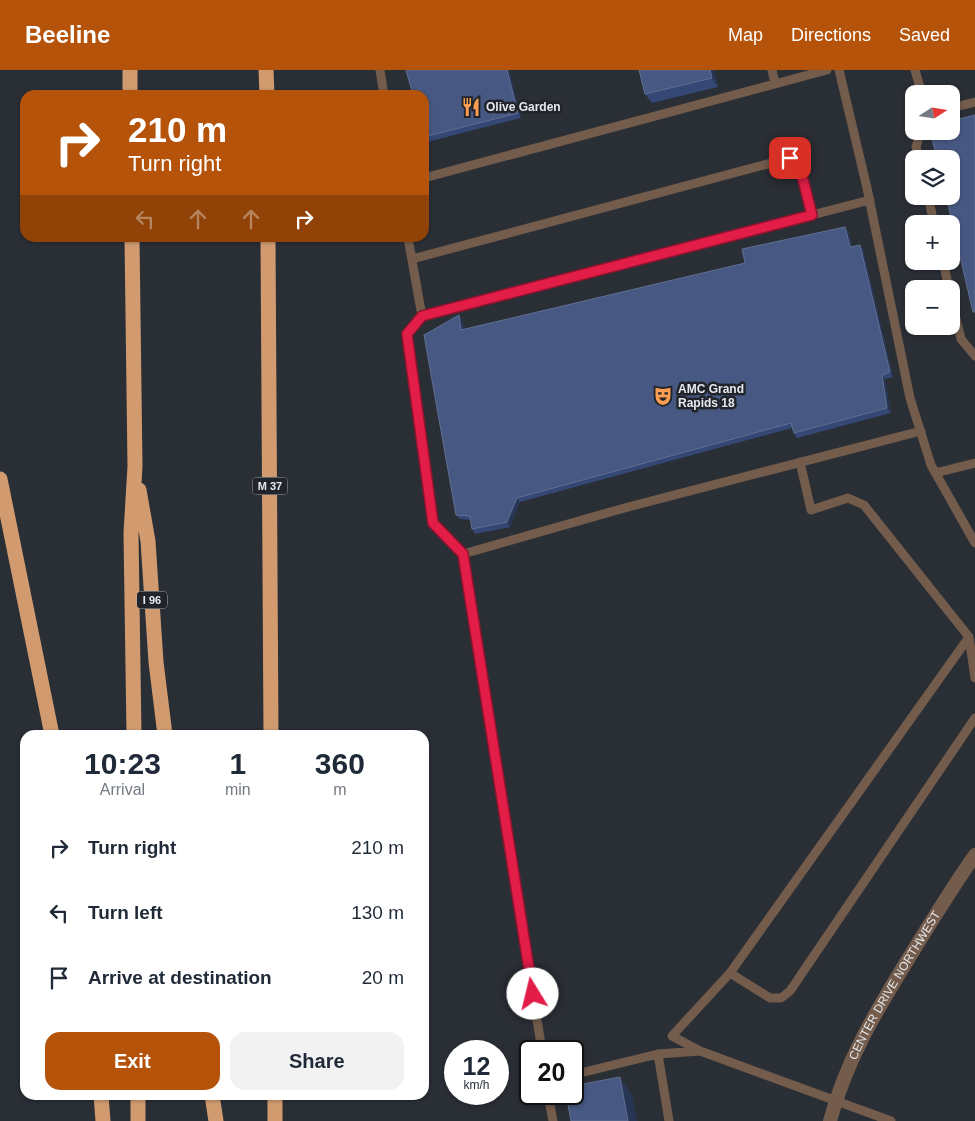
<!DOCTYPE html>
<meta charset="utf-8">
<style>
:root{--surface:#fff;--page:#f2f2f3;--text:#1f2937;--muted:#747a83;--accent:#b45309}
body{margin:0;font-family:Arial,sans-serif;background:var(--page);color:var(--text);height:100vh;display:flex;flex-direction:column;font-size:19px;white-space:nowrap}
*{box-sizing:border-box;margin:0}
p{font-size:16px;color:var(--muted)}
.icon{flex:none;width:28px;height:28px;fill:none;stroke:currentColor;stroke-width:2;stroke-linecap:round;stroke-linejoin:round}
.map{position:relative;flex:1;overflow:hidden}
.side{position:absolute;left:20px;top:660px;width:409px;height:370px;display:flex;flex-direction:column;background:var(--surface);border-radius:15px;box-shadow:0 1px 4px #0004}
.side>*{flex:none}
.guide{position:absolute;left:20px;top:20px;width:409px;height:152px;border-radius:15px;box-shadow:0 1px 4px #0004;background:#b45309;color:#fff;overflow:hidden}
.needle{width:32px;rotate:78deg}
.tools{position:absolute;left:905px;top:15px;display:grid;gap:10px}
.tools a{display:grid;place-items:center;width:55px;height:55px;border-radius:10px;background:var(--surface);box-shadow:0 1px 4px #0004;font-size:25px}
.speed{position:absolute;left:444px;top:970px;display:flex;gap:10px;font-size:25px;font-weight:700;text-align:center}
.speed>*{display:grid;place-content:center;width:65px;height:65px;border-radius:50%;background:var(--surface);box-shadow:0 1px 4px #0004;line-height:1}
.speed small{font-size:12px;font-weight:400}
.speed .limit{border:2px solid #111;border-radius:8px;background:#fff;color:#111}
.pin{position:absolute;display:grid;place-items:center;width:42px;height:42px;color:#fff;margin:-21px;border-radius:10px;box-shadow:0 2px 8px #0006}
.me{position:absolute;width:55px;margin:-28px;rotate:351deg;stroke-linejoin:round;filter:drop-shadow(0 0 4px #0008)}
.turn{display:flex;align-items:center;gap:18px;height:105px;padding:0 25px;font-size:22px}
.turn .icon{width:65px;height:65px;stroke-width:2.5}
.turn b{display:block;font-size:35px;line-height:42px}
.lanes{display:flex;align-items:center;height:48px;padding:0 25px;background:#0003;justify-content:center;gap:25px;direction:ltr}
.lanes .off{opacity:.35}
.eta{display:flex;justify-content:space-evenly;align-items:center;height:85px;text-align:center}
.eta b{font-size:30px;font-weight:600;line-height:35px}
.primary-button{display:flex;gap:10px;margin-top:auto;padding:10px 25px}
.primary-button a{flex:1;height:58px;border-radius:15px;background:var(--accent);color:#fff;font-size:20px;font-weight:600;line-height:58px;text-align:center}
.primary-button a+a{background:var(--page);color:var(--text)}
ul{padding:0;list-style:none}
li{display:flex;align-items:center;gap:15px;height:65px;padding:0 25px}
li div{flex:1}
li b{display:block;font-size:19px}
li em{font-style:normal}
header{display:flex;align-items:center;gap:30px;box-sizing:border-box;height:70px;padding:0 25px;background:var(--accent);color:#fff}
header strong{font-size:24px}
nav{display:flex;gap:28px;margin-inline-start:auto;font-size:18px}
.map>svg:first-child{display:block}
</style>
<header>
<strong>Beeline</strong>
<nav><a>Map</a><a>Directions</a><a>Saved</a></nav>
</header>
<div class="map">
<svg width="975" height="1051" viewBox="0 0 975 1051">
<rect width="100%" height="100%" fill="#2a2e35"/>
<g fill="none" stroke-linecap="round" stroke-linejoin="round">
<path stroke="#735c4b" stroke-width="9" d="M380 0 384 25
M772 0 775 13
M839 0 867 118 910 328 931 395 975 473
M915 0 922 24
M951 38 975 32
M919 89 916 77 921 61
M424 108 827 0
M928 126 934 154
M408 168 422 246 407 264 433 453 463 484 628 437 921 361
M412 189 790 88H795L799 94 812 145
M943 191 949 219
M951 228 961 269 975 286
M422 246 870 130
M800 392 811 440 848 428 864 435 969 567 975 608
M935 403 975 393
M463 484 542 981
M730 903 969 567
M700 981 672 966 730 903 770 928H781L790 921 975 648
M658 984 669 1051
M572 1005 658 984 700 981 891 1051
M548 1024 553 1051"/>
<path stroke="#735c4b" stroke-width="14" id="s1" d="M830 1051C846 991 875 943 907 891 929 855 951 819 975 785"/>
<path stroke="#d19b6f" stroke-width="15" d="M130 0V25
M266 0 267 25
M132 168 135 396 131 463 134 665
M268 168 271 665
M0 409 52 665
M139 420 148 471 156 592 165 665
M101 1025 103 1051
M212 1025 216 1051
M275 1025V1051
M138 1051V1025"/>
</g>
<path fill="#344775" d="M406 0H509L521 48 427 72 424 68V25Z
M639 0H714L718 17 652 33 645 24Z
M845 157 848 162 852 176 863 179 893 307 885 309 891 343 797 368 794 363 792 358 520 432 510 457 475 464 472 459 471 450 460 449 456 445 462 250 464 259 745 193Z"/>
<path fill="#283656" d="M507 0H509L521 48 518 43Z
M710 0H714L718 17 712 8Z
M845 157 848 162 853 181 850 177Z
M860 175 863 179 893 307 890 302Z
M459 245 462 250 464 264 461 260Z
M882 305 885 309 891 343 887 338Z
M517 428 520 432 510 457 507 452Z
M620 1007 632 1025 637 1051H628Z"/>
<path fill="#475882" stroke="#606f93" d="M406 0H507L518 43 424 67V25H413Z
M639 0H710L712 8 645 24Z
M975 45V242H973L946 126H951V89H937L930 61H951V51Z
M845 157 850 177 860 175 890 302 882 305 887 338 794 363 791 353 517 428 507 452 472 459 470 446 456 445 424 265 459 245 461 260 745 193 742 179Z
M620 1007 628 1051H571L566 1024H572V1016Z"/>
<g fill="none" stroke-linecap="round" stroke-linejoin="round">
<g stroke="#92132f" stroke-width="12">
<path id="route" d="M533 924 463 484 433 453 407 264 422 246 812 145 799 94 795 88H790"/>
</g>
<use href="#route" stroke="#e11d48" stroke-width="9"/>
</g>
<defs>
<g id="restaurant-bare" transform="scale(1.5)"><path d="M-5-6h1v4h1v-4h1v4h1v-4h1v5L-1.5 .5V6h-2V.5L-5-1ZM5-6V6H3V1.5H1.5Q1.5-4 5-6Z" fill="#fb9e51" stroke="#21242b" stroke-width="2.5" paint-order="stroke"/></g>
<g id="theatre-bare" transform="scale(1.5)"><path d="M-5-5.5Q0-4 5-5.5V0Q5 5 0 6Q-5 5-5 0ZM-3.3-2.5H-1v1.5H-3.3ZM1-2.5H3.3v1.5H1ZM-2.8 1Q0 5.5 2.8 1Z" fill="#fb9e51" stroke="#21242b" stroke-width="2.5" paint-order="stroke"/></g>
</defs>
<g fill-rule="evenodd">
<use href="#restaurant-bare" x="471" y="37"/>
<use href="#theatre-bare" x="663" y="326"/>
</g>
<g text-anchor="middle" stroke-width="5" stroke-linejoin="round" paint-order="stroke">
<g fill="#21242b" stroke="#abadb3" stroke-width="1">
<rect x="252.5" y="407.5" width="35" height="17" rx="4"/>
<rect x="137" y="521.5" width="30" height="17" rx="4"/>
</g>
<g font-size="11" font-weight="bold" fill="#e6e8ed">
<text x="270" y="420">M 37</text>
<text x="152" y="534">I 96</text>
</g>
<g font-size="12" font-weight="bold" fill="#e6e8ed" stroke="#21242b" text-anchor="start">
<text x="486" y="41">Olive Garden</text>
<text x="678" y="323">AMC Grand<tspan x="678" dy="14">Rapids 18</tspan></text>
</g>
<g font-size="12" fill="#e6e8ed" stroke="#21242b">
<text dy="4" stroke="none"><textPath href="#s1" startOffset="151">CENTER DRIVE NORTHWEST</textPath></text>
</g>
</g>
</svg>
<div class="tools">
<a><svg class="needle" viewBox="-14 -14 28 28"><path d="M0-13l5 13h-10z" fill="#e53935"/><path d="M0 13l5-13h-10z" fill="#747a83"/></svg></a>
<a><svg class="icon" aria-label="layers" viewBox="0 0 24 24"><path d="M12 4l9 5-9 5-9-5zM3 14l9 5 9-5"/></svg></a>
<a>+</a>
<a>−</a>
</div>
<div class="speed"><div>12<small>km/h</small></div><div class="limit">20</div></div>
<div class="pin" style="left:790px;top:88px;background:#d93025"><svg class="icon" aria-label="arrive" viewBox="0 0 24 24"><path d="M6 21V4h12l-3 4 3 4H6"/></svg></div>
<svg class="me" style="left:533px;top:924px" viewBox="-20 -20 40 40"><circle r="19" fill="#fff"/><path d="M0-13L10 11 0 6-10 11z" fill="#e11d48"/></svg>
<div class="guide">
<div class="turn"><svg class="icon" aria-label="right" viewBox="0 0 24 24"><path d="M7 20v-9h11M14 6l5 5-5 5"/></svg><div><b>210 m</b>Turn right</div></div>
<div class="lanes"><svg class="icon off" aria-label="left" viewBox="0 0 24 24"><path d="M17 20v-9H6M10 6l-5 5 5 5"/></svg><svg class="icon off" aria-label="ahead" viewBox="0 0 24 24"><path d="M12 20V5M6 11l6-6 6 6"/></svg><svg class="icon off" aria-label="ahead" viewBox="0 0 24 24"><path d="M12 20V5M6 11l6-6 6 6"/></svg><svg class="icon" aria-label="right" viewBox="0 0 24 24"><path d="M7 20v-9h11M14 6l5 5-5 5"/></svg></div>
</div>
<section class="side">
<div class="eta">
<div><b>10:23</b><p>Arrival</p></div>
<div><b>1</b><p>min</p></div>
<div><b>360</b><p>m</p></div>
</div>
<ul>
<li><svg class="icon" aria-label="right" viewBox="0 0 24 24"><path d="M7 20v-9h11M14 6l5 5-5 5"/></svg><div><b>Turn right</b></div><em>210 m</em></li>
<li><svg class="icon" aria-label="left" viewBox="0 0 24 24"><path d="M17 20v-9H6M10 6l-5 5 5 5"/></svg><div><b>Turn left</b></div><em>130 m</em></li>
<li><svg class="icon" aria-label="arrive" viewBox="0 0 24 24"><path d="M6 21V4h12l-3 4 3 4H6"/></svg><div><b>Arrive at destination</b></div><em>20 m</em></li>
</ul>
<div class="primary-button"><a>Exit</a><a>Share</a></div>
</section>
</div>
